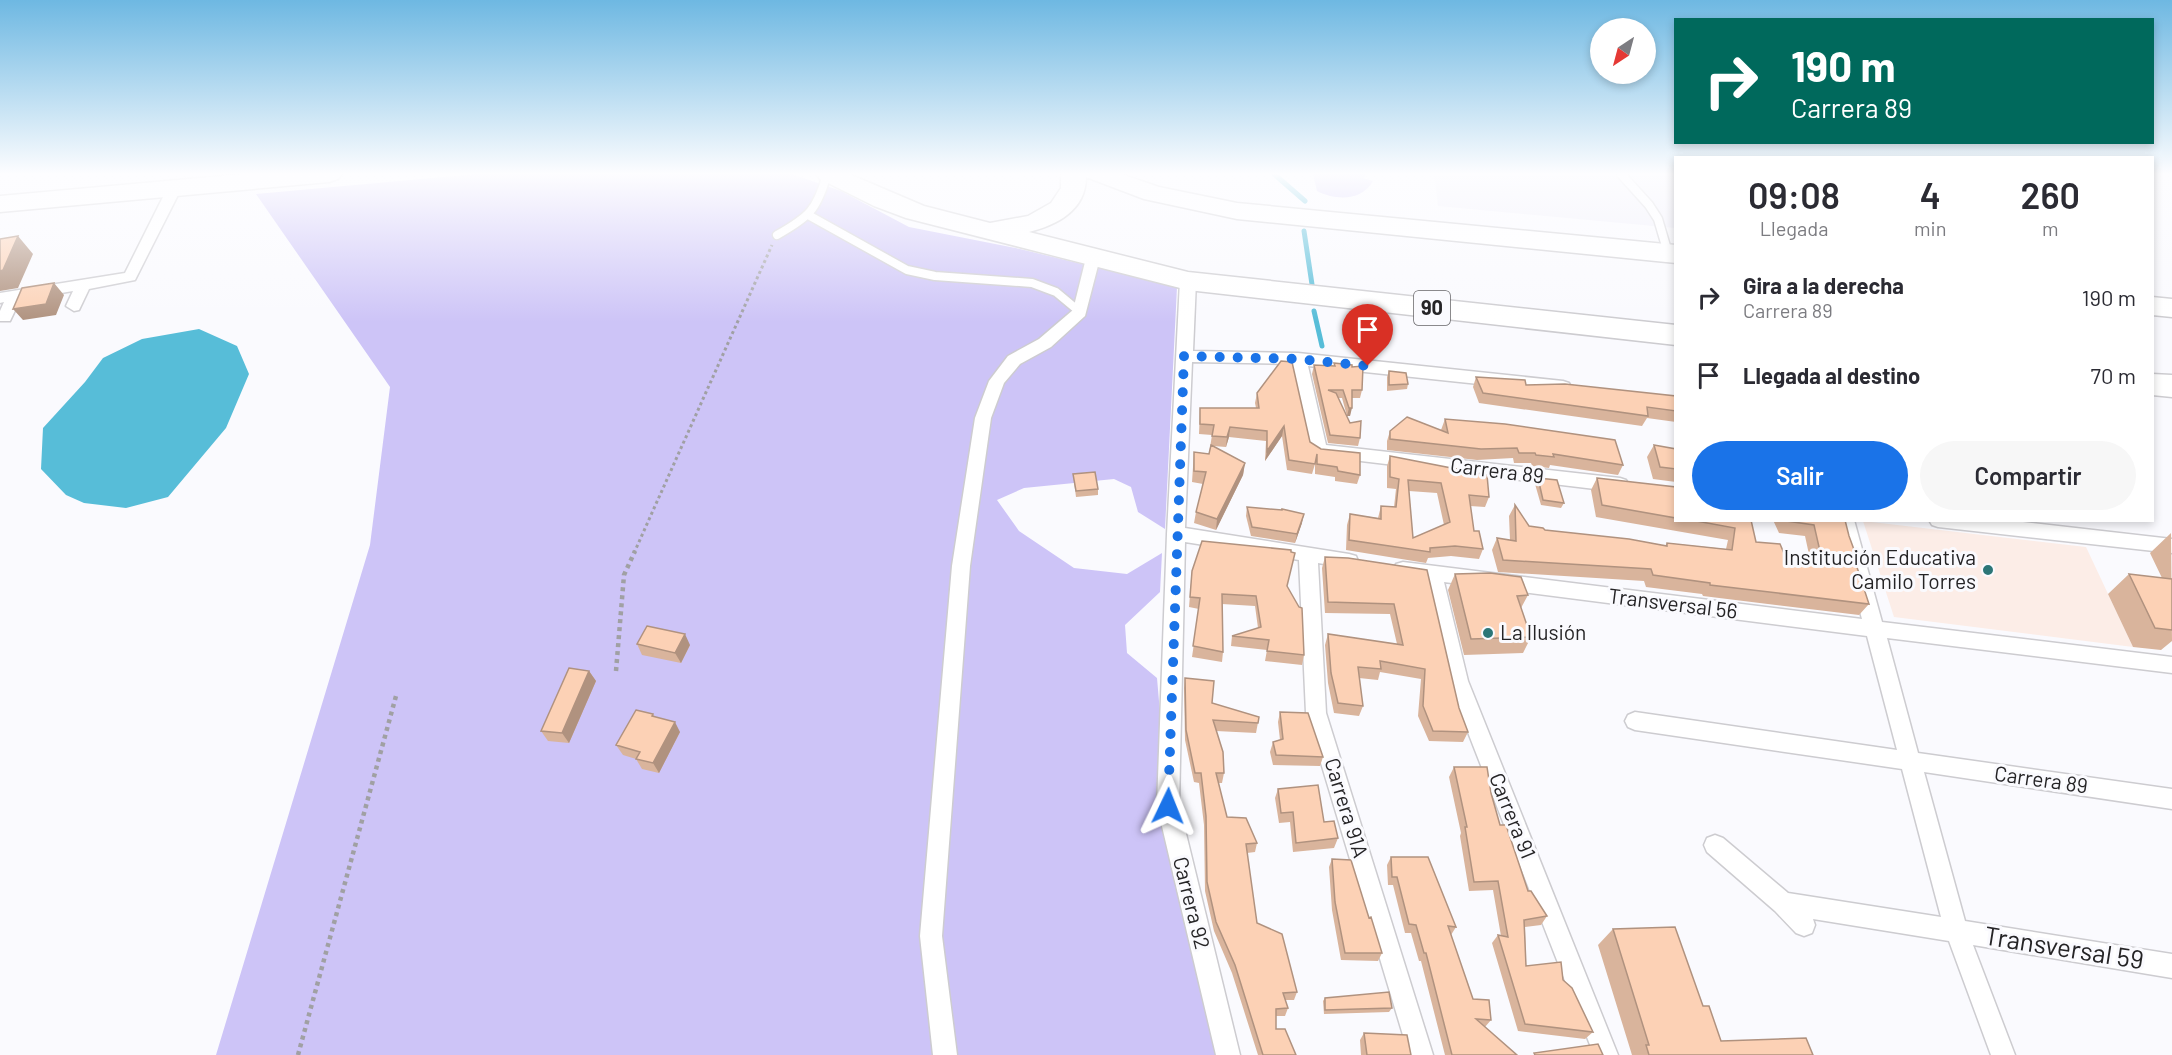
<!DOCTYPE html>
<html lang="es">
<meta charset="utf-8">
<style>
:root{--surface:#fff;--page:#f7f7f7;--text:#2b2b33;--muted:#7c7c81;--accent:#1a73e8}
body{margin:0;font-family:Barlow,sans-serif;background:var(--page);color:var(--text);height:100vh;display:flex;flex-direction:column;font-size:22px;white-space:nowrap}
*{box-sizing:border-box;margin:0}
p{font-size:20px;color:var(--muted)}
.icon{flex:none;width:33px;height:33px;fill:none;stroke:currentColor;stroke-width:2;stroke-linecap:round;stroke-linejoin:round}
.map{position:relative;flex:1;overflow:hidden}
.details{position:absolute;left:1674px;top:156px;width:480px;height:366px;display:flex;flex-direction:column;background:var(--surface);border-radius:0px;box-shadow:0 3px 9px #0003}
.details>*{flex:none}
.hud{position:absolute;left:1674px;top:18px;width:480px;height:126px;border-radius:0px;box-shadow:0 3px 9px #0003;background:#00695c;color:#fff;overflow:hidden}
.needle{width:39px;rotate:216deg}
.tools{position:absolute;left:1590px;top:18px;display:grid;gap:12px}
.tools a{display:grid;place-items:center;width:66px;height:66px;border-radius:50%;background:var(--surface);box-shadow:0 3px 9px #0003;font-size:30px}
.pin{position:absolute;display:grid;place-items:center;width:51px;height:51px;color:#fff;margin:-62px -26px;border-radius:50% 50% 50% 0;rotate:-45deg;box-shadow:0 0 6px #0007}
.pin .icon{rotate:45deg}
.me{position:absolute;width:66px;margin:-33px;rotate:2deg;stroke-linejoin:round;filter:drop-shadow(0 0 4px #0008)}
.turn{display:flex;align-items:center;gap:21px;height:126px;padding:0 18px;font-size:27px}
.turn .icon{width:78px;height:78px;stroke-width:2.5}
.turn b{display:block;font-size:42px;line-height:51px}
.eta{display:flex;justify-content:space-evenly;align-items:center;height:102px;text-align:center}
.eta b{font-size:36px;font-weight:600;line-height:42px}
.action{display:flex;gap:12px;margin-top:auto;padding:12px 18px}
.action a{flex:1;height:69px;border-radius:36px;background:var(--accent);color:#fff;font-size:24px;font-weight:600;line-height:69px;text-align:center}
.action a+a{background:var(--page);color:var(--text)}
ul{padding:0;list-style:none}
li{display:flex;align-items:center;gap:18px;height:78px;padding:0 18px}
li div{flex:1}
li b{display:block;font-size:22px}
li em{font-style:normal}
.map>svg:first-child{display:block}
</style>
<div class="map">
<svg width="2172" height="1055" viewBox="0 0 2172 1055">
<rect width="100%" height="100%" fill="#fafafe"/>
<path fill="#efeef9" d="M1434 174H1675V228L1438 206Z"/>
<path fill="#fcede7" d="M1863 521 2086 547 2133 647 1894 617Z"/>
<path fill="#cdc4f7" d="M476 174H792L841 191 909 227 1020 249 1177 287 1165 529 1138 512 1131 487 1114 479 1024 488 997 500 1019 531 1074 568 1127 574 1162 553 1160 592 1125 625 1127 653 1157 678 1168 805 1228 1055H216L370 545 390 387 256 194Z
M1313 174H1367L1363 178 1373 181C1361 202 1335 200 1317 191Z"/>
<path fill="#57bdd8" d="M199 329 237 346 249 374 226 428 168 497 126 508 84 503 66 495 41 469 43 428 85 382 103 358 142 339Z"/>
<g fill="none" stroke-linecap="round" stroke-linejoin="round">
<path stroke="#57bdd8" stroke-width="5" d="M1274 174 1305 201
M1304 231 1313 291
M1314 311 1322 346"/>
<g stroke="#cdccd0" stroke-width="11">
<path id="lane" d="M1621 174 1649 205 1658 219 1668 253
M810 216 907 270 935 276 1032 283 1056 292 1080 312
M777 235C809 217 817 210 827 174"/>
</g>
<g stroke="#cdccd0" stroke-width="3">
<path id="street" d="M175 183 182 187 135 280 89 289 79 310 74 311 66 306 73 291 20 300 10 321H0V311L4 302 0 303V293L125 273 168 187Z
M1093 253 1100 258 1085 316 1051 347 1020 364 1004 383 991 418 970 566 942 936 957 1055H933L920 936 952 566 975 418 989 381 1008 356 1039 339 1073 310 1086 258Z
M1188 276 1196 281 1193 351 1298 353 1563 381 1569 383 1571 387 1569 391 1563 393 1308 366 1326 445 1620 478 1626 480 1629 485 1626 490 1620 492 1319 456 1313 454 1310 450 1291 364 1192 362 1185 528 1349 554 1356 556 1358 561 1356 566 1349 568 1318 563 1326 713 1433 1055H1409L1306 713 1299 560 1185 542 1179 805 1240 1055H1216L1157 805 1167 534 1180 281Z
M1836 520H1854L1882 622 2172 657V673L1887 638 1918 753 2172 789V809L1924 772 1965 921 2172 954V978L1973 945 2015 1055H1991L1949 941 1813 919 1815 925 1812 933 1804 936 1796 933 1775 911 1707 852 1704 845 1707 838 1715 835 1723 838 1788 893 1941 917 1902 769 1635 730 1628 727 1625 721 1628 715 1635 712 1897 750 1867 636 1444 582 1468 681 1618 1055H1594L1448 681 1425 579 1396 574 1394 569 1396 564 1403 562 1862 619Z
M1929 520H2005L2172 539V553L1938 527 1932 525Z"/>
</g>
<g stroke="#cdccd0" stroke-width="3">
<path id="highway" d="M244 174H342L338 179 329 182 0 212V196Z
M816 174H849L924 206 990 223 1028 216 1051 203 1061 188V174H1121L1159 187 1237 203 1676 245V263L1237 219 1144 199 1086 177C1086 210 1057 225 1029 232L1188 272 1676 325V345L1188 290 906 218 874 206 820 179Z
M2152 297 2172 299V317L2152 315Z
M2152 374 2172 375V397L2152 395Z"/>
</g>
<path stroke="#a0a0a3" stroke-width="3" stroke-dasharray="3 3" stroke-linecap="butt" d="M634 553 772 245"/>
<path stroke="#a0a0a3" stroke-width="4.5" stroke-dasharray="4 4" stroke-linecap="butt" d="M616 671 624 575 635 551
M298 1055 396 696"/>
<use href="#lane" stroke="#fff" stroke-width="8"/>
<use href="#street" fill="#fff" fill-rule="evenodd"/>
<use href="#highway" fill="#fff" fill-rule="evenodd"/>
</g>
<path fill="#d9b49c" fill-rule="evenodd" d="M1334 363 1352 367 1362 390 1360 398H1352L1350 416H1347L1342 398H1338L1350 423 1360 438 1358 446 1328 443 1312 374 1314 365 1334 366Z
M1389 371 1408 384 1407 389 1387 391V377Z
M1476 377 1526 385 1676 396V422L1647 418 1642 426 1479 403 1473 387Z
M1257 393 1310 442 1360 475 1357 484 1335 481V477L1315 474V464L1312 474 1287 470 1282 436 1265 461 1266 441 1229 437 1226 447 1213 446 1245 463 1243 475 1216 530 1194 523 1196 512 1203 484 1192 482 1194 452 1209 454 1212 435 1199 434 1200 408H1256L1255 403Z
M1445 419 1623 465 1618 475 1550 465 1549 468 1532 466 1531 463H1514L1513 458 1477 460 1387 450V441L1390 431 1441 430Z
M1654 445 1676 449V482L1653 479 1647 457Z
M1390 456 1489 497 1485 507 1470 506 1474 531 1483 549 1479 559 1451 556 1428 558 1426 563 1346 550 1347 525 1350 514 1378 518 1381 506 1394 507 1396 489 1387 488V466ZM1409 491 1437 493 1444 525 1413 538Z
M1073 474 1098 489V495L1076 497Z
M1538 478 1564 503 1561 508 1541 505 1535 484Z
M1597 478 1676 487V520H1751L1756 542 1786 558 1810 559 1805 536 1779 533 1773 520H1845L1849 536 1856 555 1854 558 1869 604 1859 615 1703 596 1702 594 1646 587 1644 581 1498 572 1492 550 1497 538 1510 540 1509 516 1515 505 1529 526 1545 530 1665 546 1667 543 1726 549 1728 540 1596 517 1591 490Z
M1247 507 1282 510 1302 523 1295 543 1251 536 1246 516Z
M2171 533 2172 641 2161 650 2133 647 2108 594 2129 574 2162 578 2150 553Z
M1325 557 1427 570 1459 708 1468 732 1463 742 1429 741 1418 716 1421 679 1380 672 1378 680 1359 678 1363 706 1359 716 1334 713 1328 683 1325 645 1328 634 1397 644 1390 614 1325 613 1322 568Z
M1192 571 1287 586 1304 655 1302 665 1265 661 1267 650 1231 646 1232 636 1258 628 1255 606 1222 604 1223 652 1222 662 1192 657 1199 609 1189 607Z
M1455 574 1528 595 1521 608 1531 637 1523 653 1464 655 1448 590Z
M637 644 690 645 681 663 642 655Z
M589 671 596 681 569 743 548 741 541 731Z
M1185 678 1212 703 1259 717 1256 733 1216 731 1224 773 1222 783H1218L1227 817 1257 843 1255 852 1247 853 1257 923 1297 992 1294 1000H1285L1288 1008 1285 1016H1276V1029L1296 1055H1258L1232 973 1214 931 1205 891 1204 825 1199 783 1194 782 1185 740 1184 688Z
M1280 712 1323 757 1320 766 1273 765 1270 752 1273 742 1280 740 1278 722Z
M653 714 655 717 680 732 659 773 642 769 636 759 623 755 616 745Z
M1454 767 1491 793 1500 825 1528 891 1547 916 1541 925 1525 927 1526 966 1563 980 1593 1032 1585 1039 1518 1031 1492 943 1498 935 1501 936 1493 890 1469 891 1460 836 1461 833 1449 777Z
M1278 789 1324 822 1338 838 1334 848 1293 852 1290 822 1279 823 1275 798Z
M1391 857 1456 927 1451 935 1473 999 1491 1020 1485 1027 1517 1055H1445L1421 961H1419L1411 933H1405L1393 885H1388L1387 865Z
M1332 859 1382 953 1378 961 1341 960 1332 910 1329 867Z
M1613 929 1703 1006 1721 1041 1813 1055H1632L1598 945Z
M1325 998 1392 1008 1389 1012 1324 1014 1323 1001Z
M1364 1033 1411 1055H1361L1360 1040Z"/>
<path fill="#b0927f" d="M18 236 33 254 18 288 0 291V271Z
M54 283 64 295 56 315 23 320 13 309Z
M1349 408H1352L1350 416H1347Z
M1284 426 1282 436 1265 461 1267 451Z
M1230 427 1229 437 1226 447 1227 437Z
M1245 463 1243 475 1216 530 1217 519Z
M1304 514 1302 523 1295 543 1297 534Z
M685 634 690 645 681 663 675 653Z
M589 671 596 681 569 743 562 733Z
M675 722 680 732 659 773 653 763Z"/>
<path fill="#fcd1b5" stroke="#b0927f" stroke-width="1.5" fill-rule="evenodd" d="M18 236 3 270 0 271V239Z
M54 283 46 304 13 309 22 288Z
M1281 361 1292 362 1310 442 1321 449 1360 453V475L1338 471 1337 467 1317 464V454L1315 464 1289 460 1284 426 1267 451V431L1230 427 1227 437 1212 436 1214 425 1200 424V408H1259L1257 393Z
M1334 363 1352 365V367L1363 366 1362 390H1352V408H1349L1343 390H1328L1336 393 1350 423 1361 421 1360 438 1330 435 1314 365 1335 366Z
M1389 371 1406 373 1408 384 1389 385Z
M1476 377 1525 380 1526 385 1565 384 1676 396V411L1647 407 1648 416 1483 393Z
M1407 417 1448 433 1445 419 1505 424 1615 440 1623 465 1553 454 1554 457 1536 455 1535 453H1519L1517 448 1481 449 1390 439V431Z
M1211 445 1245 463 1217 519 1196 512 1206 472 1194 471V452L1209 454Z
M1654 445 1676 449V469L1660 467Z
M1390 456 1487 475 1489 497 1469 495 1474 531H1479L1483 549 1455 546 1430 548V552L1349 540 1350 514 1381 519V506L1396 507 1399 479 1390 477ZM1408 480 1441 483 1450 522 1413 538Z
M1095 472 1098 489 1076 491 1073 474Z
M1538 478 1557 480 1564 503 1543 500Z
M1597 478 1676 487V518L1602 505Z
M1515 505 1529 526 1543 528 1545 530 1629 539 1667 546V543L1732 550 1735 528 1691 520H1751L1756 542 1780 544 1786 558 1822 560 1814 525 1787 521V520H1845L1849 536 1856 555H1853L1869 604 1710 585V583L1653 575 1651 569 1503 560 1497 538 1516 541Z
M1247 507 1282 510V509L1304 514 1297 534 1252 527Z
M1202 541 1291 550V552L1295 553 1287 586 1299 607 1302 608 1304 655 1267 651 1269 640 1232 636 1261 627 1256 596 1222 594 1223 652 1193 646 1200 598 1190 597 1192 571Z
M1325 557 1348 558 1427 570 1459 708 1468 732 1433 731 1423 706 1425 669 1380 661 1381 669 1358 667 1363 706 1338 703 1331 673 1328 634 1403 645 1394 604 1328 602Z
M1490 573 1521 577 1528 595 1517 596 1531 637 1471 639 1455 574Z
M2129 574 2172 579V630L2155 628Z
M647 626 685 634 675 653 637 644Z
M569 668 589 671 562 733 541 731Z
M1185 678 1214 681 1212 703 1259 717 1258 723 1213 720 1223 752 1224 773H1216L1227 817 1246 818 1257 843 1246 844 1257 923 1282 934 1297 992 1283 993 1288 1008 1276 1009V1029H1285L1296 1055H1263L1235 965 1216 922 1207 882 1206 816 1201 773H1195L1186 730Z
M636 710 653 714 652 716 675 722 653 763 636 759 640 752 616 745Z
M1280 712 1308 713 1323 757 1276 755 1273 742 1283 739Z
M1454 767H1487L1491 793 1500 825H1506L1528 891H1531L1547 916 1524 920 1526 966 1561 962 1563 980 1572 988 1593 1032 1525 1024 1498 935 1508 937 1498 881 1474 882 1465 827H1467Z
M1318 785 1324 822 1334 821 1338 838 1296 843 1293 812 1281 813 1278 789Z
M1391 857H1428L1456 927 1448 926 1473 999 1489 1000 1491 1020 1476 1019 1517 1055H1452L1426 953H1424L1416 925 1409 924 1397 877H1392Z
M1332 859 1351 860 1369 918 1371 917 1382 953H1345L1335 902Z
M1675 927 1703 1006H1709L1721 1041 1806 1038 1813 1055H1649L1646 1045H1649L1613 929Z
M1389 992 1392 1008 1325 1010V998Z
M1364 1033 1407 1035 1411 1055H1367Z
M1598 1044 1603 1055H1535L1534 1053Z"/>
<linearGradient id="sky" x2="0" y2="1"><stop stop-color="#6eb8e2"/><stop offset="0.54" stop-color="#fdfdff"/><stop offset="1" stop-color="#fdfdff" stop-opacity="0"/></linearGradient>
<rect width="2172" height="322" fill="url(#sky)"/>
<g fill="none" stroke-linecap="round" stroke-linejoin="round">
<path stroke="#1a73e8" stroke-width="10" stroke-dasharray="0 18" d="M1168 806 1184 356 1298 359 1368 366"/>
</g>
<g fill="#2c7677" stroke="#fafafe" stroke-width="2">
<circle cx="1988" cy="570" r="6"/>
<circle cx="1488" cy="633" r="6"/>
</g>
<g text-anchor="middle" stroke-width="6" stroke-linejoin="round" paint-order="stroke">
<rect fill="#fafafe" stroke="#656467" stroke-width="1.5" x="1414" y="291" width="36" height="34" rx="4.5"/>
<g font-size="20" font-weight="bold" fill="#252426">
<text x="1432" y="315">90</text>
</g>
<g font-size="21" fill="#252426" stroke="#fafafe">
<text transform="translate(1497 471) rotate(7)" y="7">Carrera 89</text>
<text transform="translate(1673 604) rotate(7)" y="7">Transversal 56</text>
<text transform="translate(2041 780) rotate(8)" y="7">Carrera 89</text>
<text transform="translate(1346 808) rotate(73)" y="7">Carrera 91A</text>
<text transform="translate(1512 816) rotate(68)" y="7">Carrera 91</text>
<text transform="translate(1191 903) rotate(76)" y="7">Carrera 92</text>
</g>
<g font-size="21" fill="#252426" stroke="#fafafe" text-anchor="end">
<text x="1976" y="565">Institución Educativa<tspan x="1976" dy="24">Camilo Torres</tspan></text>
<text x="1500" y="640" text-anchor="start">La Ilusión</text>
</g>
<g font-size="26" fill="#252426" stroke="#fafafe">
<text transform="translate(2064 948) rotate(9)" y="9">Transversal 59</text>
</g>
</g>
</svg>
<div class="tools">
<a><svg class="needle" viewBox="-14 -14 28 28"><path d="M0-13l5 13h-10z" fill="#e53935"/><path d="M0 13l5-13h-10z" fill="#7c7c81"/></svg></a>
</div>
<div class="pin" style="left:1368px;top:366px;background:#d93025"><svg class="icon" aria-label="arrive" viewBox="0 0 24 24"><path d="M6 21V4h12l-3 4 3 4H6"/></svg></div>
<svg class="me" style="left:1168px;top:806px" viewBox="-20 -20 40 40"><path d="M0-17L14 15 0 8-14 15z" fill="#1a73e8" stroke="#fff" stroke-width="4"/></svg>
<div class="hud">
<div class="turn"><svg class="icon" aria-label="right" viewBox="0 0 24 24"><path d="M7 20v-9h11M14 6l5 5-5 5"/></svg><div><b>190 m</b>Carrera 89</div></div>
</div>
<section class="details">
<div class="eta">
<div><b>09:08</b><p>Llegada</p></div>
<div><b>4</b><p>min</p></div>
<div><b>260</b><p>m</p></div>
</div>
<ul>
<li><svg class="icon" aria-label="right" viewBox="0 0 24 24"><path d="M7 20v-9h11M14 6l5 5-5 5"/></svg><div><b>Gira a la derecha</b><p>Carrera 89</p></div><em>190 m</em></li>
<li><svg class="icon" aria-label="arrive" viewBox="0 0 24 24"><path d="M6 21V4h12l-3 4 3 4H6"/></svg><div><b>Llegada al destino</b></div><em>70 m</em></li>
</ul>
<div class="action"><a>Salir</a><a>Compartir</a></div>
</section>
</div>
